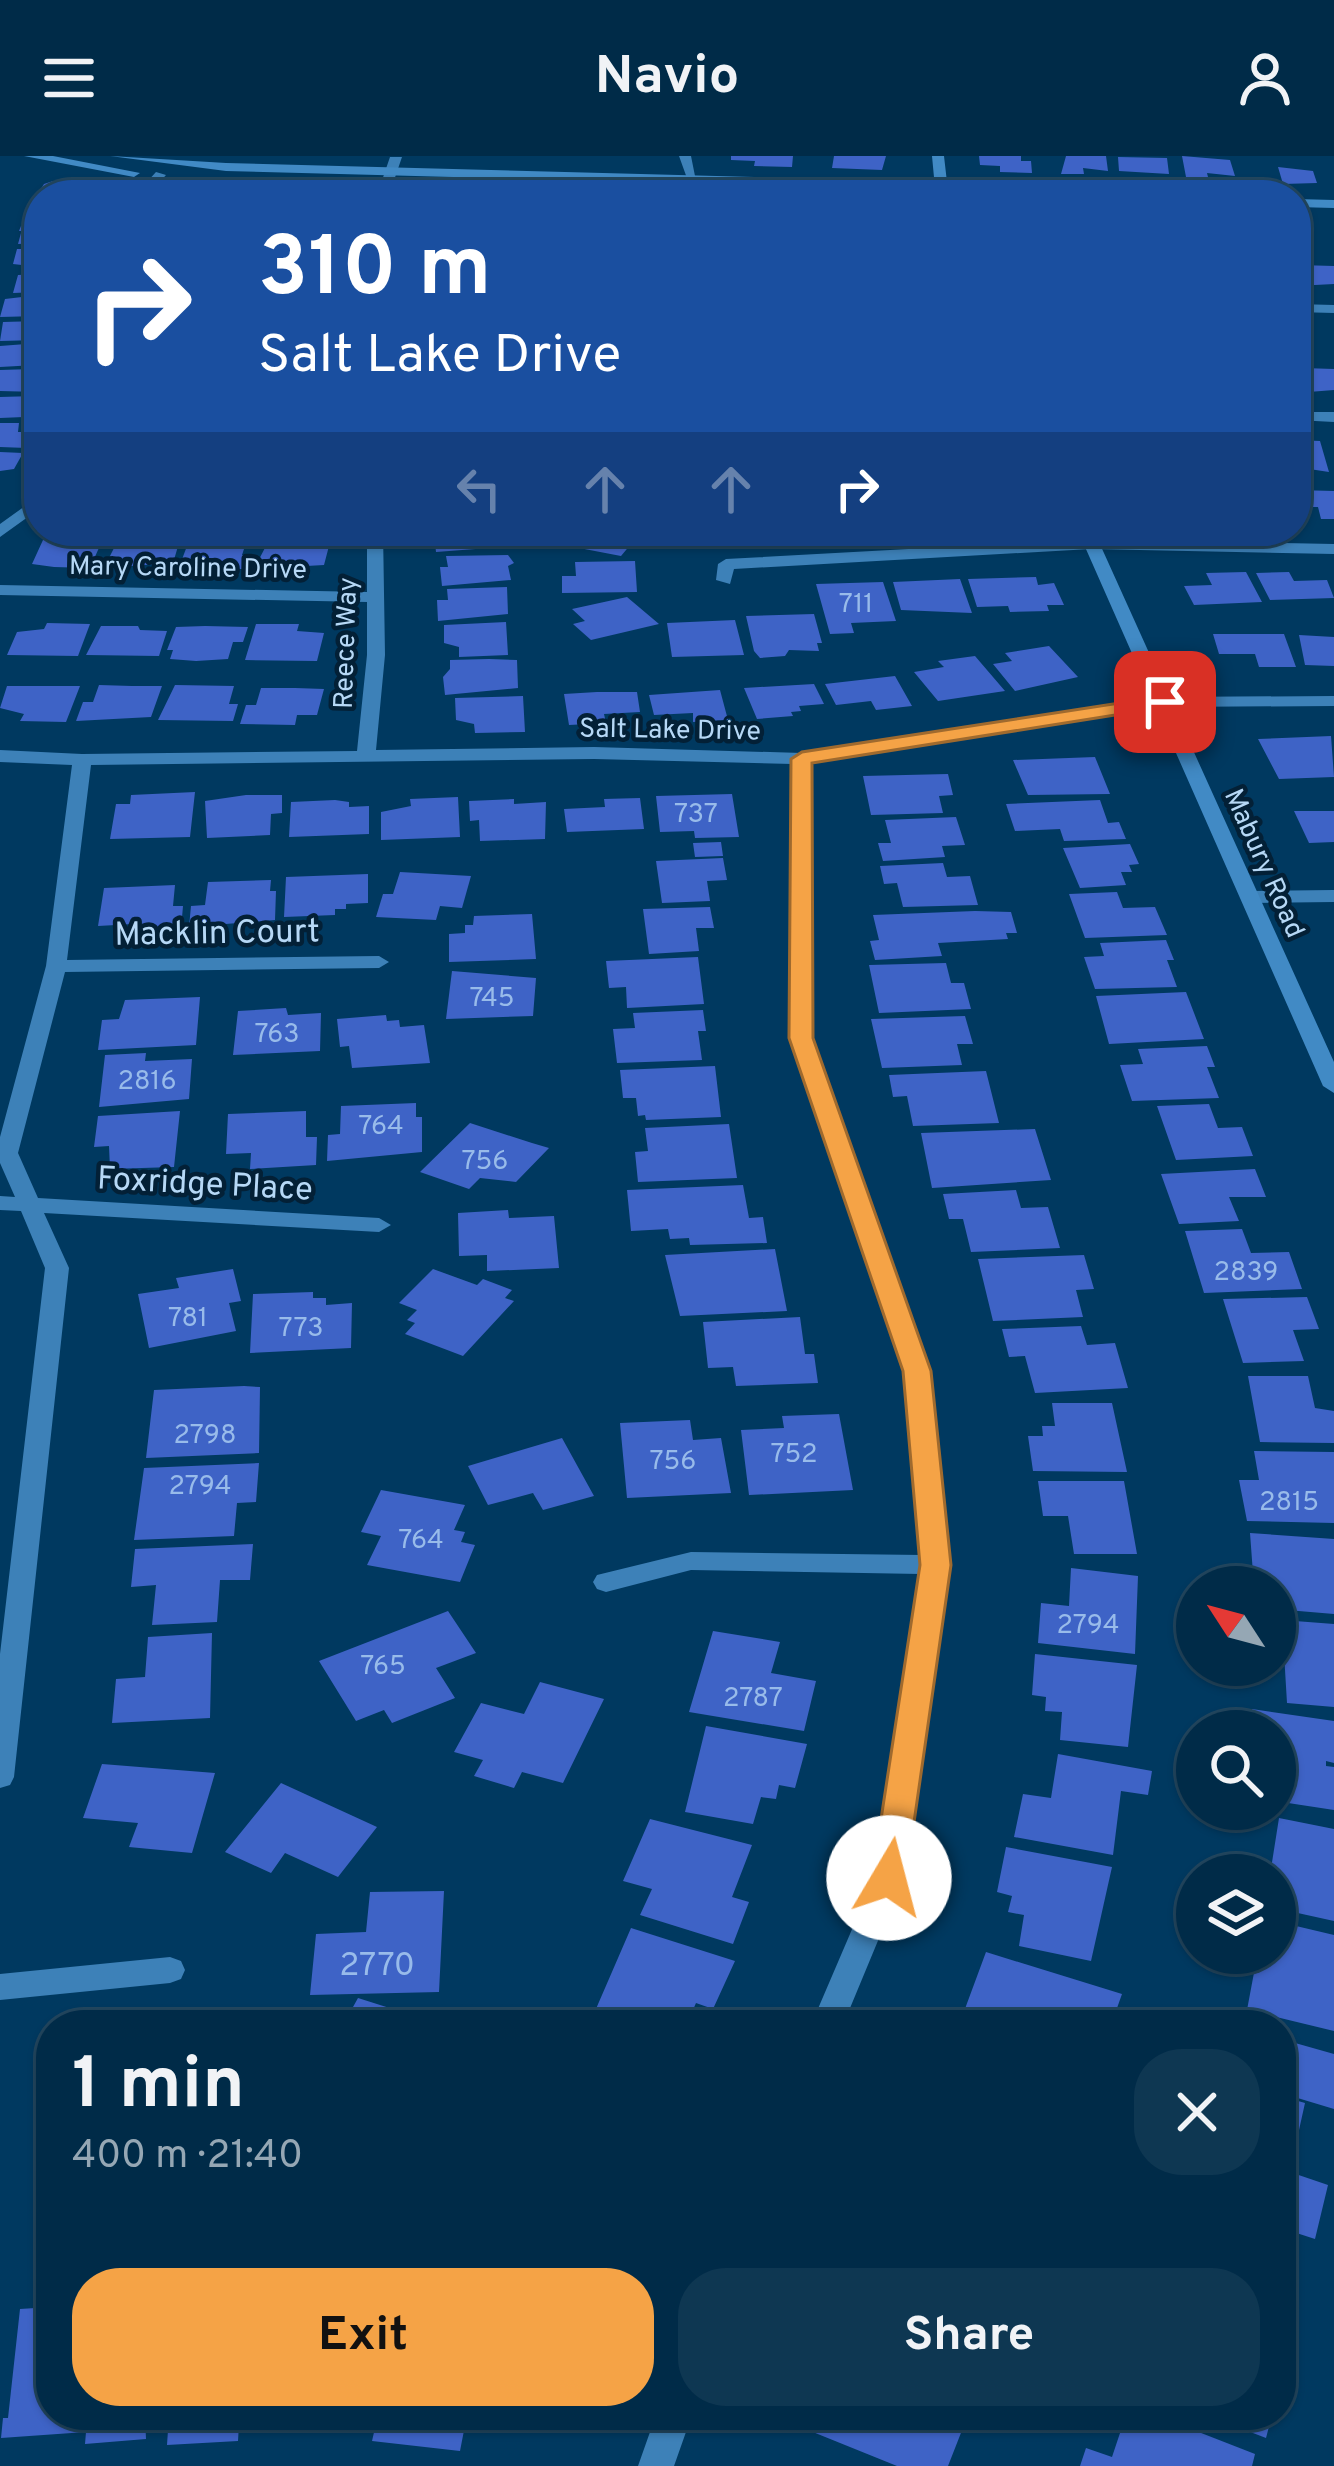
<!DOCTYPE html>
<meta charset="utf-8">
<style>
:root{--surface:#002b48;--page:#0e3752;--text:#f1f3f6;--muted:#95a7b4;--line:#224760;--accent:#f5a346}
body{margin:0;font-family:Overpass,sans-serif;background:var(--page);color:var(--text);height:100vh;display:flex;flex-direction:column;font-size:45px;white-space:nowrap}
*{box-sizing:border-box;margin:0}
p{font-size:39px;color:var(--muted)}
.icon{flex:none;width:66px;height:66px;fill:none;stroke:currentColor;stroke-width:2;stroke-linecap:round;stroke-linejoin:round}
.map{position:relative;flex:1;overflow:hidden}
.drawer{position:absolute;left:36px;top:1854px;width:1260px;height:420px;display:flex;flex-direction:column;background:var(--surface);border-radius:48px;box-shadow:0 3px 9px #0004,0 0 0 3px var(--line)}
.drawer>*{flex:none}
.guide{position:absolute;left:24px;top:24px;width:1287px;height:366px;border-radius:48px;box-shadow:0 3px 9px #0004,0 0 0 3px var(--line);background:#1a4fa0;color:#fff;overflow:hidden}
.needle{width:78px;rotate:306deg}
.fabs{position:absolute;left:1176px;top:1410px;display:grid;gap:24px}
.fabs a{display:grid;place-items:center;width:120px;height:120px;border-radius:50%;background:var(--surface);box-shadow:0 3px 9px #0004,0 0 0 3px var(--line);font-size:60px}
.pin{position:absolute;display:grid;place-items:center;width:102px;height:102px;color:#fff;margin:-51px;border-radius:24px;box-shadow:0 6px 18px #0006}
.me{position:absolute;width:132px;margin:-66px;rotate:8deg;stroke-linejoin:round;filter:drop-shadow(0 0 9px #0008)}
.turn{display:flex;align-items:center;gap:42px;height:252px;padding:0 36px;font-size:54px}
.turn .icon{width:156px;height:156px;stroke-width:2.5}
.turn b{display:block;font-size:84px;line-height:102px}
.lanes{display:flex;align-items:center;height:114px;padding:0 36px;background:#0003;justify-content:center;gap:60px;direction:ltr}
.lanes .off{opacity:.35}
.round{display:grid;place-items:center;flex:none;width:126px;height:126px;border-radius:48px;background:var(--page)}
.head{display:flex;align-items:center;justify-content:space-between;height:204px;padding:0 36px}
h1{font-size:72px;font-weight:700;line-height:90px}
.primary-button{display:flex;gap:24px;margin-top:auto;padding:24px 36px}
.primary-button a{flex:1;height:138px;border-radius:48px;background:var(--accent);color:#111;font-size:48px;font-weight:700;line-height:138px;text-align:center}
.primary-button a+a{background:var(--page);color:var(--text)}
header{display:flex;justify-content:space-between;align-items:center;height:156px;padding:0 36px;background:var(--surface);font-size:54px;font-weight:700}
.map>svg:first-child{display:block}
</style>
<header><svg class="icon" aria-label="menu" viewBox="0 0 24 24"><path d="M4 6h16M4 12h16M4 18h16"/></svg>Navio<svg class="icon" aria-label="person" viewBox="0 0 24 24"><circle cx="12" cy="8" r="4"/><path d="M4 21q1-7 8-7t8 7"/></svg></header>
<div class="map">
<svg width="1334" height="2310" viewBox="0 0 1334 2310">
<rect width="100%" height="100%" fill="#003960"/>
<path fill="#3e63c6" d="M731 0H793L792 11 754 10 755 5 731 4Z
M886 0 882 14 832 12 834 0Z
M979 0H1021V5H1031L1032 17 1000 16V10L980 9Z
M1066 0H1106L1108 15 1083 12 1084 18H1061Z
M1182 0 1230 4 1235 20 1207 17 1208 21H1186Z
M1118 1 1167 2 1169 18 1119 15Z
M1278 11 1313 15 1317 27 1283 28Z
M53 25 88 26 82 33 92 32 88 39H37L44 28Z
M39 68V87L18 88 21 77 27 75H19L21 70Z
M17 93H39V111L13 108Z
M1299 109 1334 110V128L1296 130Z
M39 118V136L13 137 18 119Z
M39 139V160L0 161 5 143Z
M39 165V184L0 185 3 166Z
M39 187 36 209 0 211V190Z
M1303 212 1334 213V234L1296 237V218H1304Z
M32 213 31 218 39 221V236L0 235V214Z
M35 240 32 254H26L24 261 0 262V241Z
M0 267H19L18 276H31L27 292 0 291Z
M1296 284 1320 285 1329 316 1296 311Z
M0 296 23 297 14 313 0 315Z
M1296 334 1334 335V363H1321L1318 351H1297Z
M447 375H500L502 391 436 396 434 378Z
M573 375H642L621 400 574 391 583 383 568 380Z
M190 382 247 384 242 399H250L246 413H206L207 409 197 406H181Z
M43 384 102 385 90 412 54 411 32 408Z
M118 384H168L167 387H179L173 407 104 412Z
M268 386 329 390 324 409 254 413Z
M508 399 514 407 508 410 511 424 442 430 440 411H448L446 400Z
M635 405 637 436 562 437V420H576L575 406Z
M1246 416 1262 446 1194 449 1184 430 1212 429 1206 417Z
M1289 416 1294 425 1327 424 1334 442 1270 444 1256 417Z
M1036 421 1038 429 1054 427 1064 449H1047L1049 455 1010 456 1008 450 977 451 968 423Z
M960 423 972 457 901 454 893 426Z
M883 426 896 465 851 467 854 477 830 478 816 428Z
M507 431 508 458 438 465 437 444H448L447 433Z
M627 441 659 468 591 484 573 468 585 465 572 453Z
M814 458 822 487H817L819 495 789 494 785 500 760 502 754 495 746 460Z
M735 464 744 499 672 501 667 467Z
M506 466 508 499 459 501V491L444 487V469Z
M47 467 90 468 78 500 7 499 17 476 44 473Z
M256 468H299L297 475 324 477 317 505 245 504Z
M101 470H138L140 474 167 475 159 500 86 499Z
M176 471 205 470 248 471 243 486H233L228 503 196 505 170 503 173 494H167Z
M1213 478H1284L1296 511H1259L1255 498H1219Z
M1299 479 1334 481V510L1305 509Z
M1049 490 1078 521 1015 535 993 508 1012 505 1005 497Z
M975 500 1005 535 938 545 914 516 944 511 938 505Z
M489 503 517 504 518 532 445 539 443 521 450 513V504Z
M895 520 912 550 876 554 871 545 836 549 825 528Z
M814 528 824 548 799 550 801 555 791 556 793 560 757 563 744 532Z
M99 529 132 530H162L151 561 76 565 83 546H93Z
M175 529 234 530 229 548H238L233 565 158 564Z
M7 530H80L66 566 20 565 24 558 0 552Z
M261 532H295L324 533 317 559H297L295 569 240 568 246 549H256Z
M720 534 728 564 693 566V557L654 559 649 539Z
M597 536H637L640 556 604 558 606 567 569 569 564 538Z
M523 540 525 576 475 577 474 568 456 564 455 542Z
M1331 580 1334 621 1279 623 1258 583Z
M1095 601 1110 638 1028 639 1013 604Z
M948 618 953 639 939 640 943 657 871 659 863 620Z
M195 636 190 681 110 683 116 648H130L131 639Z
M732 638 739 681 695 682 694 675 660 676 656 640Z
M246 639H282V657L271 658 270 679 207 682 205 645Z
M458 641 460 681 381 684V656L411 650 410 643Z
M640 642 644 673 567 676 564 653 605 651 604 643Z
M514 643V648L546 646 545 683 480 685 479 664 470 665 469 645Z
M335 644 349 646V651L369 650V678L289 681 291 646Z
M1100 644 1108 667 1119 666 1126 683 1064 685 1060 673 1015 675 1006 648Z
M1294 655H1334V686L1309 687Z
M956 661 965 689 942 690 945 701 883 705 878 687H891L885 664Z
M721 686 723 700 695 701 693 687Z
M1130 688 1139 708 1129 709 1132 716H1121L1126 729 1080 732 1063 692Z
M723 702 727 724 707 725 710 745 662 747 656 705Z
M943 707 947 721 970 720 978 749 903 751 897 727 884 728 880 710Z
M400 716 471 720 462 752 440 750 436 764 376 761 383 738H393Z
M368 718V747L346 748V753H335V759L284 761 286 721Z
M271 724 270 735H276L275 764 189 771 191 750 205 749 208 726Z
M175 729 173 750H183L181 773 132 775 133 768 98 770 104 732Z
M1117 736 1123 752 1155 751 1167 779 1085 782 1069 738Z
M710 751 714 772H696L699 795 649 798 643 753Z
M975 755 1011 756 1017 777H1006L1008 783 938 787 942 800 875 804 870 785 879 784 873 759Z
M532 758 536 803 449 806V778L465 777V769H473L474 760Z
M1166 784 1174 804H1167L1177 831 1095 833 1084 801 1104 800 1100 787Z
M698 801 704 848 627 852 626 831 609 832 606 805Z
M946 807 951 827H964L971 853 879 857 869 809Z
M452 815 536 822 533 860 446 863Z
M1186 836 1204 883 1109 888 1096 840Z
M200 841 196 889 98 894 102 864 119 863 125 844Z
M286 852 288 859 321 857 320 895 233 899 238 855Z
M703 854 706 875H698L702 904 617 907 613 873 635 872 633 857Z
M386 859 387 865 399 864 400 871 424 869 430 907 352 912 349 890 340 891 337 863Z
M965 860 973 888H957L962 909 882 912 871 863Z
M1207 890 1215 911H1207L1219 942 1132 945 1120 909 1143 908 1138 893Z
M146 897 145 905 192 903 189 943 99 951 105 899Z
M715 910 721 961 646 964 645 959 638 960 636 942H623L620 914Z
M986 915 999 967 913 970 907 940 893 941 889 919Z
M416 947V961H422V996L327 1005 328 979 340 978 341 950Z
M1209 948 1218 972 1242 971 1253 1000 1176 1004 1157 950Z
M180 955 174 1011 110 1013 109 990 94 991 98 960Z
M306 955V981H317L316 1009 250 1013 251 997 226 998 228 958Z
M470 967 532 987 549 992 516 1026 480 1022 469 1033 420 1016Z
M729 968 737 1022 638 1026 635 996 648 995 645 972Z
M1035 973 1051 1024 932 1032 921 977Z
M1255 1013 1266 1041H1229L1239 1065 1179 1068 1161 1018Z
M743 1029 749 1062 763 1061 767 1087 690 1089 689 1082 670 1083 668 1073 631 1075 627 1034Z
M1016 1034 1021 1052 1048 1051 1060 1092 971 1096 963 1063H949L943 1038Z
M508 1054 509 1062 554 1060 559 1112 487 1115V1099L459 1100 458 1057Z
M1242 1073 1251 1097 1289 1096 1302 1133 1204 1137 1185 1075Z
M775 1093 787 1155 680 1160 665 1099Z
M1084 1099 1094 1133 1076 1134 1083 1161 993 1165 978 1103Z
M233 1113 241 1145 229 1147 236 1175 149 1192 138 1138 179 1132 176 1122Z
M433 1113 477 1129 483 1123 512 1134 505 1142 514 1145 463 1200 405 1178 415 1167 407 1164 417 1154 399 1147Z
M313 1136V1142H326V1149L352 1147 351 1192 250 1197 253 1138Z
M1307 1141 1319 1173 1293 1174 1304 1205 1243 1207 1223 1143Z
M800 1161 805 1198H814L818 1227 736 1230 733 1211 708 1212 703 1166Z
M1081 1170 1087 1189 1115 1187 1128 1232 1035 1237 1025 1200 1009 1201 1002 1173Z
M1248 1220H1308L1315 1252 1334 1255V1287L1260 1286Z
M244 1230 260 1231 259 1297 146 1302 154 1234Z
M1052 1247H1112L1127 1316 1033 1315 1028 1280H1043L1042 1270H1055Z
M839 1258 853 1334 749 1339 741 1274 784 1272 782 1260Z
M690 1264 693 1284 721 1282 731 1337 627 1342 620 1267Z
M562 1282 594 1340 543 1354 533 1337 488 1349 468 1310Z
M1254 1295 1334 1296V1367L1247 1365 1239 1324H1259Z
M259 1307 256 1346 237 1347 234 1380 134 1384 144 1312Z
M1038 1325H1124L1137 1398H1074L1068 1360H1043Z
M381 1334 465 1349 454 1374 465 1376 461 1386 475 1389 460 1426 367 1409 381 1380 361 1376Z
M1250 1377 1334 1383V1458L1275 1453V1431H1254Z
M253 1388 250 1424H220L217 1466 152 1469 156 1429 131 1431 135 1393Z
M1071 1412 1138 1420 1135 1498 1038 1487 1041 1447 1069 1450Z
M448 1455 476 1497 436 1512 455 1542 392 1567 384 1554 356 1565 319 1505Z
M1282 1464 1334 1468V1551L1287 1547Z
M713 1475 780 1486 771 1517 816 1525 804 1575 689 1556Z
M212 1477 210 1562 112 1567 116 1523 145 1521 148 1481Z
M1035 1498 1137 1509 1128 1591 1060 1584 1062 1556 1045 1555 1046 1541 1032 1539Z
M540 1526 604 1543 563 1627 522 1616 514 1632 474 1620 483 1604 454 1596 481 1547 524 1558Z
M1252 1553 1334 1565V1607L1326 1605V1610L1334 1611V1654L1275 1645V1575H1250Z
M706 1570 807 1588 795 1632 779 1629 776 1643 761 1641 753 1668 685 1656Z
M1058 1598 1152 1615 1148 1639 1121 1635 1113 1699 1014 1681 1023 1638 1051 1642Z
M102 1608 215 1617 192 1697 129 1691 138 1667 83 1662Z
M281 1627 377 1671 338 1721 285 1697 271 1717 225 1696Z
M1279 1662 1334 1673V1765L1275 1752V1719H1270Z
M650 1663 752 1689 732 1741 749 1746 733 1788 640 1759 652 1733 623 1725Z
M1006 1691 1112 1711 1091 1805 1019 1790 1024 1759 1008 1756 1012 1740 997 1736Z
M444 1735 439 1836 310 1839 316 1778 366 1776 370 1736Z
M1275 1765 1334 1779V1875L1247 1854 1256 1806 1260 1807 1262 1797H1275Z
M631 1772 735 1805 713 1853 696 1847 689 1863 676 1859 671 1869H589Z
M986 1796 1122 1838 1111 1869H959Z
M358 1842 399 1855 391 1869H343Z
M1281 1883 1334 1898V1953L1281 1937Z
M1281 1940 1305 1947 1293 2001 1281 1997Z
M51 1966V2034L36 2035 42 1967Z
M1281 2013 1328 2029 1315 2083 1281 2072Z
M51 2151V2259H145L146 2283 85 2288 86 2276 1 2282 3 2262H8L20 2153Z
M169 2259H262L261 2267 239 2268 238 2285 167 2289Z
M378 2259H467L460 2295 372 2285Z
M797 2259H968L948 2310H897L793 2268Z
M1126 2259H1155L1255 2298 1252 2310H1080L1086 2292 1112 2301Z
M1206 2259H1272L1266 2282Z"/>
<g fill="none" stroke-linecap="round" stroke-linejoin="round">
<path fill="#3d81b8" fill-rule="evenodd" d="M679 0H691L696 25H688Z
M390 1H402L389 39H377Z
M156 16 166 19 148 39H135Z
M1296 148 1334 149V157L1296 156Z
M1296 256H1334V266L1296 264Z
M39 340V353L0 381V368Z
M367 375H383L385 499 376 594 594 591 802 597 1165 541 1334 540V550L1165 551 811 607 812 882 929 1215 949 1409 904 1722 843 1869H811L874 1722 921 1418 691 1414 606 1436 597 1433 593 1426 597 1419 691 1396 922 1399 905 1215 790 882 793 608 594 603 91 609 67 804 379 800 389 806 379 812 65 816 18 997 38 1042 379 1062 391 1069 379 1076 44 1057 69 1112 14 1621 10 1629 0 1632V1498L45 1112 21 1055 0 1054V1040L15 1041 0 1007V981L46 810 72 609 0 606V594L82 598 357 595 367 499V446L0 439V429L367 436Z
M1091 383 1334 388V398L1091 393 734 413 730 428 716 424 718 408 726 403Z
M1334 734V746L1251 747 1241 741 1251 735Z
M170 1801 181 1805 185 1814 181 1823 170 1827 0 1844V1818Z
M656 2259H692L674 2310H638Z"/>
<path fill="#418ac5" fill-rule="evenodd" d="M24 0H53L140 17 134 21Z
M110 0 226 7 907 25 935 32 932 0H944L948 35H1024L1030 39H919L921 36 907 33 226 15Z
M1296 43 1334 44V52L1296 51Z
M1078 375H1094L1334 906V937L1323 930Z"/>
</g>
<path fill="#f5a346" stroke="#9f6a2e" stroke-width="3" d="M1165 540 1172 541V550L812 607 813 882 931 1215 951 1409 906 1722 901 1731 889 1735 877 1731 872 1722 920 1409 903 1215 789 882 791 603 802 596Z"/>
<g text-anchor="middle" stroke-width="9" stroke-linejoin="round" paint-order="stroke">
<g font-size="27" fill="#b6d8f6" stroke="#032036">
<text transform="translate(188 411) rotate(1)" y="9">Mary Caroline Drive</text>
<text transform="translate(345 487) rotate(-88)" y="9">Reece Way</text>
<text transform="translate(670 573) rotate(1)" y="9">Salt Lake Drive</text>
<text transform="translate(1265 707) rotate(66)" y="9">Mabury Road</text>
</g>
<g font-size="27" fill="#98bbea">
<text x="856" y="456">711</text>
<text x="696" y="666">737</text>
<text x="492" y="850">745</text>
<text x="277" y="886">763</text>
<text x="147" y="933">2816</text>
<text x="381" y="978">764</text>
<text x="485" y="1013">756</text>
<text x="1246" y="1124">2839</text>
<text x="188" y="1170">781</text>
<text x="301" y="1180">773</text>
<text x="205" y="1287">2798</text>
<text x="794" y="1306">752</text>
<text x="673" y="1313">756</text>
<text x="200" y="1338">2794</text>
<text x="1289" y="1354">2815</text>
<text x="421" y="1392">764</text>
<text x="1088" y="1477">2794</text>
<text x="383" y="1518">765</text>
<text x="753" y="1550">2787</text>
</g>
<g font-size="33" fill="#b6d8f6" stroke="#032036">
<text transform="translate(217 775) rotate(-1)" y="12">Macklin Court</text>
<text transform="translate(205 1026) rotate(3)" y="12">Foxridge Place</text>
</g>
<g font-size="33" fill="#98bbea">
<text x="377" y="1819">2770</text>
</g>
</g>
</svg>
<div class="fabs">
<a><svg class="needle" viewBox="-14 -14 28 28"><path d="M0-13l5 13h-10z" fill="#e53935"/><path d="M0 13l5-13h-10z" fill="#95a7b4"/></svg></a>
<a><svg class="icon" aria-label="search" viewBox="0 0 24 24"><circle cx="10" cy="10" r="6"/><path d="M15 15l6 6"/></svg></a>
<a><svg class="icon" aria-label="layers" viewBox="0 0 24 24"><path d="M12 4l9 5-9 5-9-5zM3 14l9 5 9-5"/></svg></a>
</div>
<div class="pin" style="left:1165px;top:546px;background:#d93025"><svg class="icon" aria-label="arrive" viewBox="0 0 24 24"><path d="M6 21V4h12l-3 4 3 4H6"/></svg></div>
<svg class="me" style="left:889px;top:1722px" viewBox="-20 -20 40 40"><circle r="19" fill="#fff"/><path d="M0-13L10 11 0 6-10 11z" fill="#f5a346"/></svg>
<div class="guide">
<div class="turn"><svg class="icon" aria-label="right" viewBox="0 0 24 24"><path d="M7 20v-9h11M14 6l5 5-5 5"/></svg><div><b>310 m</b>Salt Lake Drive</div></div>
<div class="lanes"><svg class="icon off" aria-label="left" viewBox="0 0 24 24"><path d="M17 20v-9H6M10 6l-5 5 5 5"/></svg><svg class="icon off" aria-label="ahead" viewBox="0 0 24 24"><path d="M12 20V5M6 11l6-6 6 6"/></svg><svg class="icon off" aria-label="ahead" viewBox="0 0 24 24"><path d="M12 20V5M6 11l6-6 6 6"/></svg><svg class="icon" aria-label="right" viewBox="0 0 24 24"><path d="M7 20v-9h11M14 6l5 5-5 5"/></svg></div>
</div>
<section class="drawer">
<div class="head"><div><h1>1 min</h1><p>400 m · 21:40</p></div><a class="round"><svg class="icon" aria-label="close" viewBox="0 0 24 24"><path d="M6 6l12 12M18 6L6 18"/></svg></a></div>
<div class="primary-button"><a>Exit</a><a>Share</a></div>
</section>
</div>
